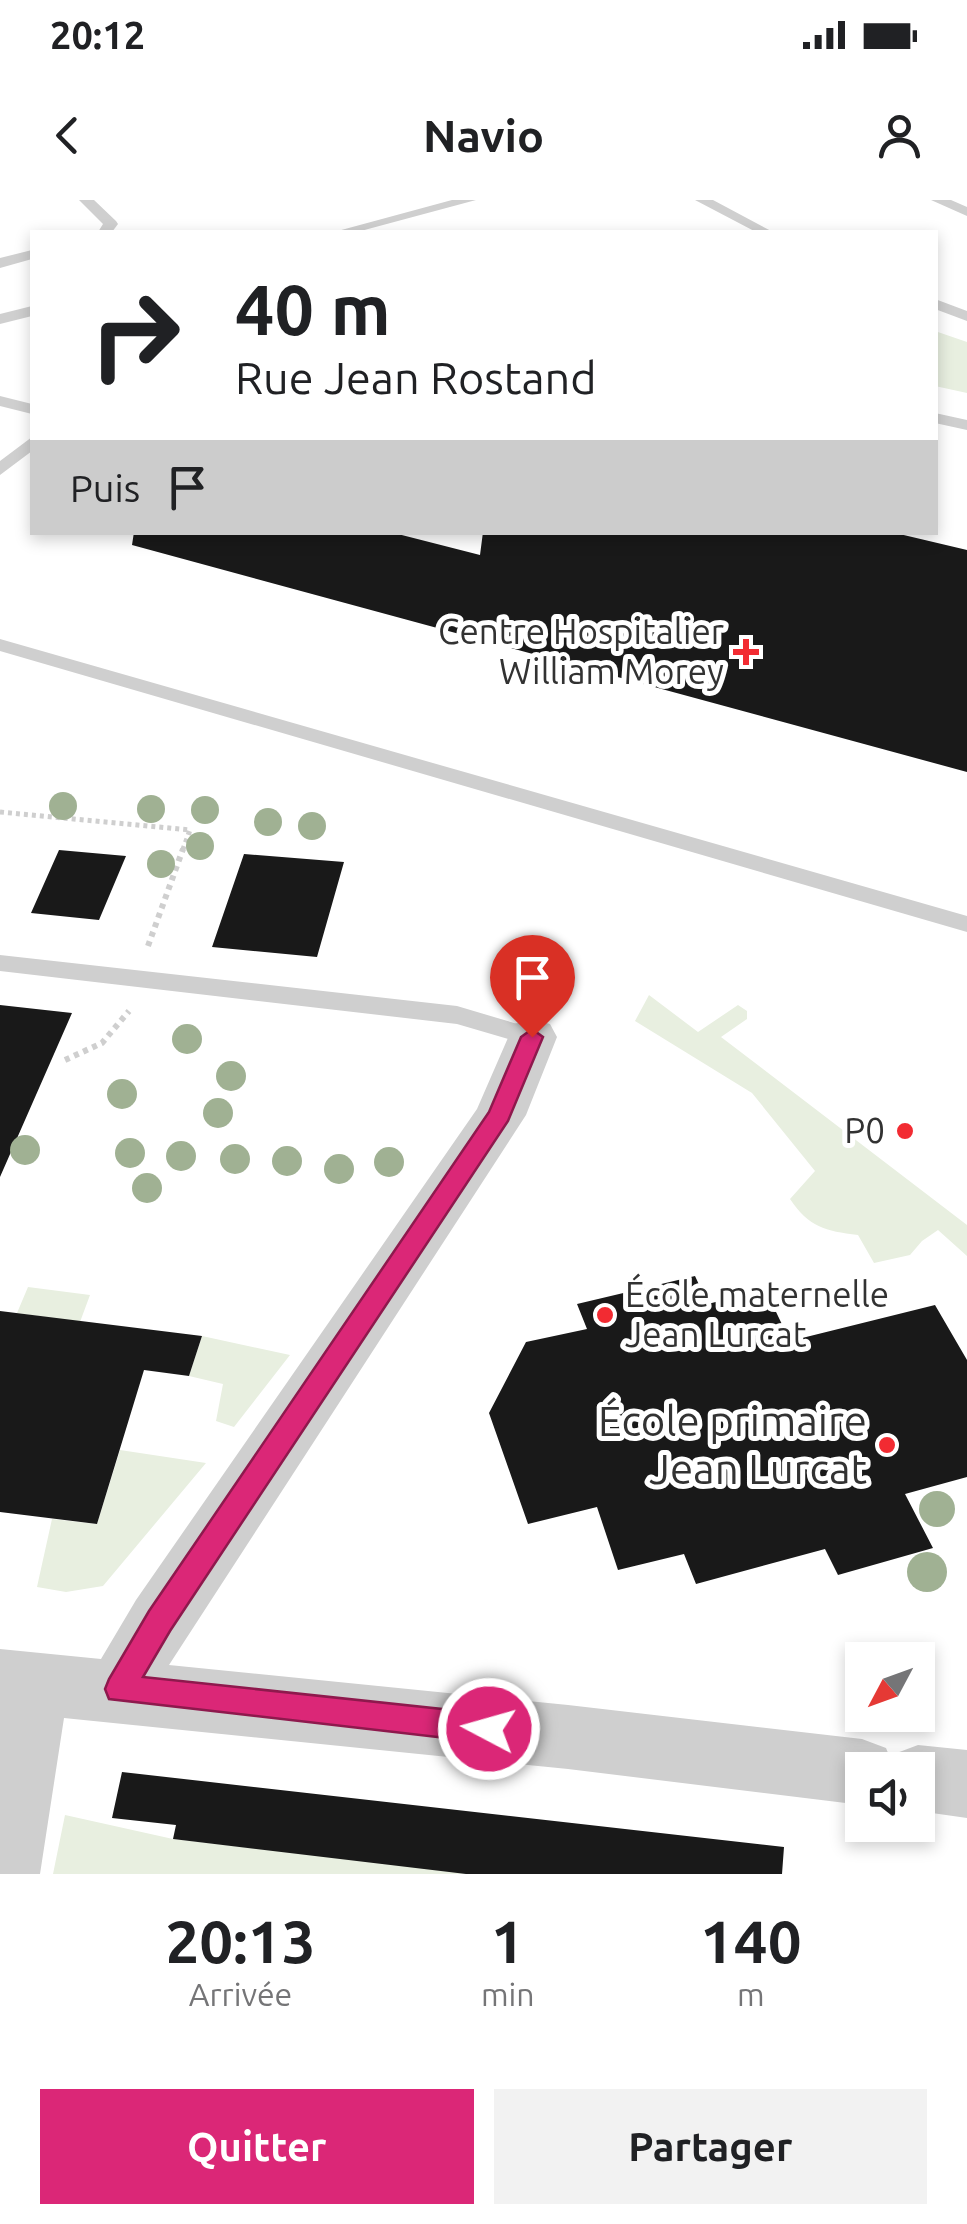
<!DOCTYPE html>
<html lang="fr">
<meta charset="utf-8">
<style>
:root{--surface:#fff;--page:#f2f2f2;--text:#202124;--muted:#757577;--accent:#db2777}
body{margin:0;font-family:Ubuntu,sans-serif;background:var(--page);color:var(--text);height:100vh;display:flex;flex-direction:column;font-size:38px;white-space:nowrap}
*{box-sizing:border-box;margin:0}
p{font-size:32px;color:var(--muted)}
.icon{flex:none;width:55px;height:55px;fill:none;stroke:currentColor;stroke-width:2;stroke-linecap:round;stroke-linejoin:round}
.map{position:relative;height:1674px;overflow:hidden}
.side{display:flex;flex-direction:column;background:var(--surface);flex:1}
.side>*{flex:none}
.guide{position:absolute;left:30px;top:30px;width:908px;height:305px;border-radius:0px;box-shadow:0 5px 15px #0003;background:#fff;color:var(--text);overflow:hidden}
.needle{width:65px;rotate:229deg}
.tools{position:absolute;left:845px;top:1442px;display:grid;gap:20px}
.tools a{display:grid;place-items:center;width:90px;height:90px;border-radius:0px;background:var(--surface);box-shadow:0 5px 15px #0003;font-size:50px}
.pin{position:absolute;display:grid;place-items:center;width:85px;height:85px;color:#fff;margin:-102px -42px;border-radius:50% 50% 50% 0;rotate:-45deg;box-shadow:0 0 10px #0007}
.pin .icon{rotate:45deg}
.me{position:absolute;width:110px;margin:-55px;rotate:276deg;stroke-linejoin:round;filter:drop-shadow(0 0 8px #0008)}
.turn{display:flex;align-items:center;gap:35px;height:210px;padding:0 40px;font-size:45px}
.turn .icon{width:130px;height:130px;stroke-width:2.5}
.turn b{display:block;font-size:70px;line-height:85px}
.then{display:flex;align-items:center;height:95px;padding:0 40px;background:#0003;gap:20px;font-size:38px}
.eta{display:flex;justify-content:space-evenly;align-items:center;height:170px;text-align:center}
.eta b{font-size:60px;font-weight:600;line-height:70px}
.cta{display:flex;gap:20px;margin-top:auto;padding:20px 40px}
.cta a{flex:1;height:115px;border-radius:0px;background:var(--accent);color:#fff;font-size:40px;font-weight:600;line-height:115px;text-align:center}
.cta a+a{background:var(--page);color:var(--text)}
.status{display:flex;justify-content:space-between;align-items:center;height:70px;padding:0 50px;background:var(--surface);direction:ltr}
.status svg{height:28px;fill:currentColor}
header{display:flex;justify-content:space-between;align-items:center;height:130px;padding:0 40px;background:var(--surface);font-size:45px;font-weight:600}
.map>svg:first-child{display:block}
</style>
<div class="status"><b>20:12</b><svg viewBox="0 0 49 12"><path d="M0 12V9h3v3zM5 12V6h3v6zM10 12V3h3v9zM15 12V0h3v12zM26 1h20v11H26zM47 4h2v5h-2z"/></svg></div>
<header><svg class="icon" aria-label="back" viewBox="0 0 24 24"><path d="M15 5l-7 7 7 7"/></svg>Navio<svg class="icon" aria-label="person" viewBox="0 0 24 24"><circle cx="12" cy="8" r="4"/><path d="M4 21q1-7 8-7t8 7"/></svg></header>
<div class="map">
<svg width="967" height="1674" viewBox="0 0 967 1674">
<rect width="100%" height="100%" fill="#fff"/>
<path fill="#e8efe0" d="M935 131 967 142V193L935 186Z
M649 795 698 832 738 805 747 811V819L721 837 967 1025V1056L938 1030 922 1041 910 1055 874 1063 858 1035C825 1031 809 1027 790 999L815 971 752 893 635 821Z
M28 1087 90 1095 80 1122 17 1113Z
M202 1136 290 1155 234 1227 216 1221 223 1184 189 1176Z
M120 1250 206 1263 103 1386 66 1392 37 1387 52 1319 97 1324Z
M65 1615 173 1639 478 1674H53Z"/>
<path fill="#191919" d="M134 332H390L480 355 483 332H891L967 350V572L132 345Z
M59 650 126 656 99 720 31 713Z
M244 654 344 662 317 757 212 747Z
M0 805 72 813 0 977Z
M695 1076 708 1104 765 1089 790 1141 935 1105 967 1160V1277L905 1294 933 1348 838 1375 825 1349 696 1384 684 1354 618 1370 597 1307 528 1324 489 1213 526 1142 587 1129 577 1104Z
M0 1111 202 1136 189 1176 144 1170 97 1324 0 1312Z
M122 1572 784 1647 782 1674H466L173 1639 176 1625 112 1618Z"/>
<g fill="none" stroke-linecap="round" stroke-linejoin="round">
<path stroke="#cfcfcf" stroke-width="5" stroke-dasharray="4 4" stroke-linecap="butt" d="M0 612 190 630 182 652"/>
<path stroke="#cfcfcf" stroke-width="6" stroke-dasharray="5 5" stroke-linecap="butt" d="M148 746 183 649
M65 860 102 843 129 811"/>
<path fill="#cfcfcf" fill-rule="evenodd" d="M79 0H94L116 21 118 24 112 32H98L103 24Z
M452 0H476L357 32H334Z
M695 0H713L773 32H756Z
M931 0H951L967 7V16Z
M32 50V59L0 68V58Z
M935 99 967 111V121L935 109Z
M32 106V116L0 124V114Z
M0 196 32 204V214L0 206Z
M935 213 967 220V230L935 223Z
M32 237V251L0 275V261Z
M0 439 967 716V732L0 451Z
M0 755 457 806 541 831 544 837 532 846 457 824 0 771Z"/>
<path fill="#cfcfcf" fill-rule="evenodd" d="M532 819 550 824 557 837 526 915 169 1465 568 1505 862 1539 886 1548 891 1560 894 1554 918 1545 967 1550V1618L918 1611V1570H862V1605L568 1569 64 1518 40 1674H0V1449L101 1459 136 1400 477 909 514 824Z"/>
</g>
<g fill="#a0b193">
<circle cx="63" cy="606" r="14"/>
<circle cx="151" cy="609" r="14"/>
<circle cx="205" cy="610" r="14"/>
<circle cx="268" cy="622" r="14"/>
<circle cx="312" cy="626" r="14"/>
<circle cx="200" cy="646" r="14"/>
<circle cx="161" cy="664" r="14"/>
<circle cx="187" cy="839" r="15"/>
<circle cx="231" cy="876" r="15"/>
<circle cx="122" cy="894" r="15"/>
<circle cx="218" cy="913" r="15"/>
<circle cx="25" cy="950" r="15"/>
<circle cx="130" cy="953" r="15"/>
<circle cx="181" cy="956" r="15"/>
<circle cx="235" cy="959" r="15"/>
<circle cx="287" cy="961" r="15"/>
<circle cx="389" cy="962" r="15"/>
<circle cx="339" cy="969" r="15"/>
<circle cx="147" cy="988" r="15"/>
<circle cx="937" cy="1309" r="18"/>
<circle cx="927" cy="1372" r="20"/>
</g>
<path fill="#db2777" stroke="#8e194d" stroke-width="2.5" d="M532 829 543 837 508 921 170 1431 143 1477 489 1514 500 1518 504 1529 500 1539 489 1543 109 1499 105 1489 109 1479 149 1411 489 912 521 837Z"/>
<g fill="#f22b32" stroke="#fff" stroke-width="4">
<path d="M741 437h10v10h10v10h-10v10h-10v-10h-10v-10h10z"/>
<circle cx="905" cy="931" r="10"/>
<circle cx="605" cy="1115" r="10"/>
<circle cx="887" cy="1245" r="10"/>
</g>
<g text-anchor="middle" stroke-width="10" stroke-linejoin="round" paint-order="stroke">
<g font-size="35" fill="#323232" stroke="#fff" text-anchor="end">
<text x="724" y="444">Centre Hospitalier<tspan x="724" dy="40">William Morey</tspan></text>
<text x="885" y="943">P0</text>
<text x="625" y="1107" text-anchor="start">École maternelle<tspan x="625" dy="40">Jean Lurcat</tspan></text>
</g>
<g font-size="42" fill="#323232" stroke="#fff" text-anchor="end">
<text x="867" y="1236">École primaire<tspan x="867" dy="48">Jean Lurcat</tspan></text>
</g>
</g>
</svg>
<div class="tools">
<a><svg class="needle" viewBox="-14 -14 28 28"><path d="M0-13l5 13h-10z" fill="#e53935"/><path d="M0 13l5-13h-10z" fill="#757577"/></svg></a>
<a><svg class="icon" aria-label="sound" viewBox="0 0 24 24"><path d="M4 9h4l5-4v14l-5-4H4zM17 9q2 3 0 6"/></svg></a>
</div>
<div class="pin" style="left:532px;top:837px;background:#d93025"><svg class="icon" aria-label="arrive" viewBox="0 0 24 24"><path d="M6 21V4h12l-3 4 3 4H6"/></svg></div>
<svg class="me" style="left:489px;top:1529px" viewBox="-20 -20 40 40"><circle r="17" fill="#db2777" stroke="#fff" stroke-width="3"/><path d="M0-11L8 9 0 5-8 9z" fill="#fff"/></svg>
<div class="guide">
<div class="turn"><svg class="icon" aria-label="right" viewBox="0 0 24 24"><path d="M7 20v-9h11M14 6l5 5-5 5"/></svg><div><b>40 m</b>Rue Jean Rostand</div></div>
<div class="then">Puis<svg class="icon" aria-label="arrive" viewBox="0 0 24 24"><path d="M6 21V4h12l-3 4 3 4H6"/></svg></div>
</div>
</div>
<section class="side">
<div class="eta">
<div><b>20:13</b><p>Arrivée</p></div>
<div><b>1</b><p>min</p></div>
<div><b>140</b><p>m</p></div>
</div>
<div class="cta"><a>Quitter</a><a>Partager</a></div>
</section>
